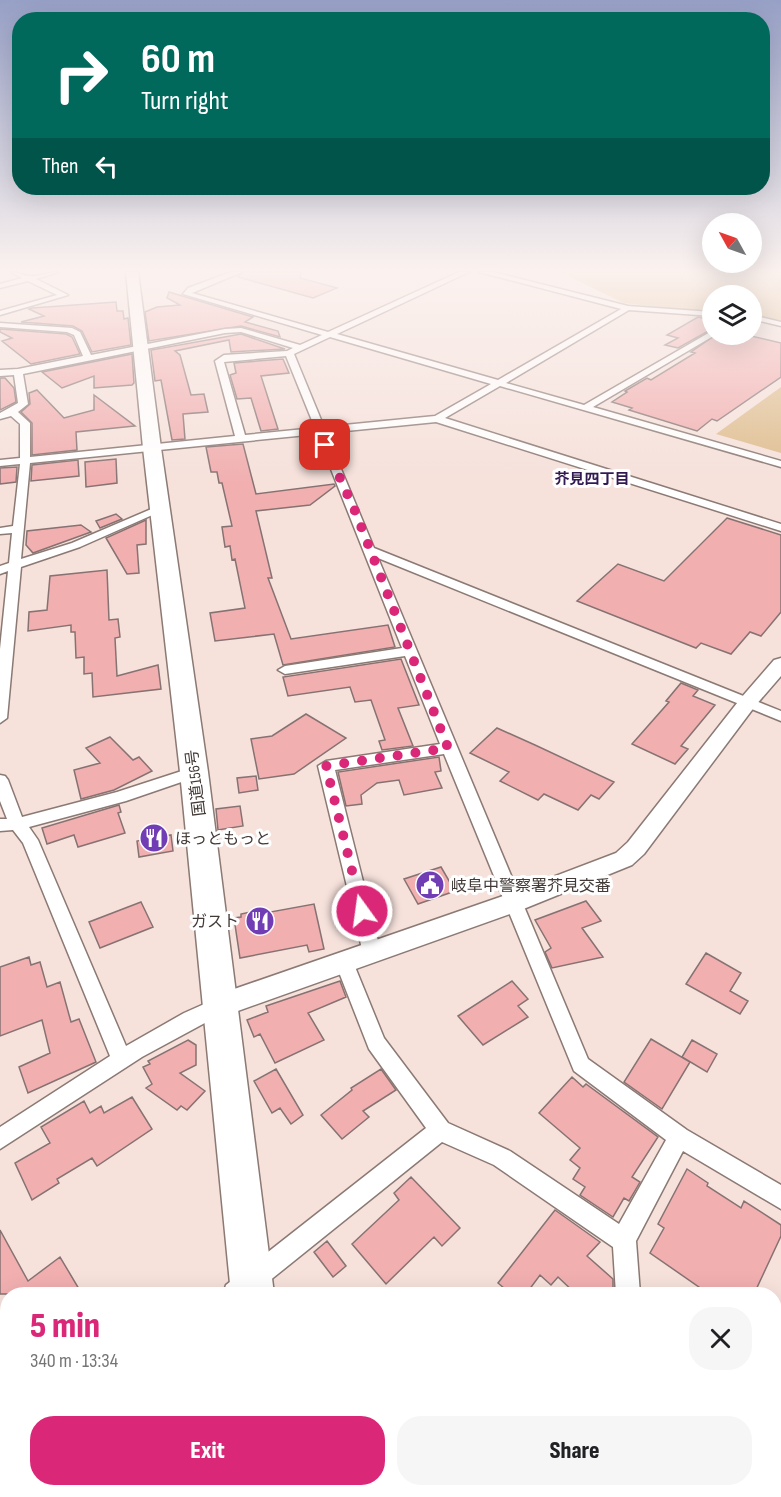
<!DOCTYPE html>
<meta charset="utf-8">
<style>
:root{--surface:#fff;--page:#f6f6f6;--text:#202124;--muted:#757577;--accent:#db2777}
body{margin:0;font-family:"Sofia Sans Condensed","Noto Sans JP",sans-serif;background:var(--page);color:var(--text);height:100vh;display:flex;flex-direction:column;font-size:22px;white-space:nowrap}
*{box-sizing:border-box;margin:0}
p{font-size:20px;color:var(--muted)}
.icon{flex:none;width:33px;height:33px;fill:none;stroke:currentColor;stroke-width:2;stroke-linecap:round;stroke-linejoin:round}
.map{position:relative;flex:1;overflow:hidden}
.details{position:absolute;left:0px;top:1287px;width:782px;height:210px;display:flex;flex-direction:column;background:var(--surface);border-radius:24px 24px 0 0;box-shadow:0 6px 24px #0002}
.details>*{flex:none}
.banner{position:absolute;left:12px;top:12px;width:758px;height:183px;border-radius:24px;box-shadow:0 6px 24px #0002;background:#00695c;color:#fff;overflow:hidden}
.needle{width:39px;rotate:310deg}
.buttons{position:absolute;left:702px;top:213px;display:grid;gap:12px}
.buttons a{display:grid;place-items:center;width:60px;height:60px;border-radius:50%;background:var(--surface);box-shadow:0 6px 24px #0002;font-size:30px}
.pin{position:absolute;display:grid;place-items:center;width:51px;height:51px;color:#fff;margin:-26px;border-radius:12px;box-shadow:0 3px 9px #0006}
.me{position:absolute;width:66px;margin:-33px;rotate:346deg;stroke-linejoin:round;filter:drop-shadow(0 0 4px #0008)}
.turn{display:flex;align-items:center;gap:21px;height:126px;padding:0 30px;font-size:27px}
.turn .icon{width:78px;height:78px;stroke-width:2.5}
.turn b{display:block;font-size:42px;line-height:51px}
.then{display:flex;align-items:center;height:57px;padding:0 30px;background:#0003;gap:12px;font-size:22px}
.round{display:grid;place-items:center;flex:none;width:63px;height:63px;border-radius:24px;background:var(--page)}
.summary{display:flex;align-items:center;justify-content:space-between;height:102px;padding:0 30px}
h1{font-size:36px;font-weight:800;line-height:45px;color:var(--accent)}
.button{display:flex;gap:12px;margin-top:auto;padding:12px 30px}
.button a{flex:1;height:69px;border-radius:24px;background:var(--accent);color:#fff;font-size:24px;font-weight:800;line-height:69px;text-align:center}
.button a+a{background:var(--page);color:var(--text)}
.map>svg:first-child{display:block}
</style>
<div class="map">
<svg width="781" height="1497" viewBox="0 0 781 1497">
<rect width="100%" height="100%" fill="#f6e1db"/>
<path fill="#debd8e" d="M559 272H781V322L752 318V296H712V313L624 303Z
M781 387V453L716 434Z"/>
<path fill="#f1afb0" stroke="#867272" stroke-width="1.5" d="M244 272H301L300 278 337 288 313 298 238 277Z
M169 292 253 317 245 322 278 331 280 337 241 326 149 341 145 312 157 307 180 305 167 298Z
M116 302 117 311H123L124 319 128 318 131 345 92 352 82 331 73 326 21 322 44 316 29 309 32 308Z
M698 317 712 320V329L678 348 665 345 678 338 667 335Z
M0 329 66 334 72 337 80 354 31 364 2 341 12 338 0 332Z
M241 334 285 349 231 352 229 340 175 351 180 355 191 395 204 394 208 412 183 414 185 439 172 440 161 380 155 381 151 350Z
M717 334 739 340 747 335 781 343V377L717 421 712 419 697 431 629 410 632 408 612 402 627 392 625 391 647 378 651 380 695 353 691 352Z
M132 354 134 383 132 385 94 388V376L62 388 42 372Z
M283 359 289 373 261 376 278 429 261 431 251 398 237 399 230 375 236 373 234 363Z
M0 378H5L14 388 16 402 0 410Z
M37 390 64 418 94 410V395L135 426 76 432 77 450 32 455V423L21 412 30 404 29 393Z
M243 444 256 494 334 484 335 486 310 505 256 511 272 578H268L291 639 388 625 395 647 283 665 274 634 215 641 210 613 245 608 235 559 232 560 230 546 225 547 222 527 232 526 222 483H219L217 472H211L206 447Z
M116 459 117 483 86 487 85 462Z
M78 460 79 476 31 481 32 465Z
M17 467 16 482 0 484V468Z
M116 514 122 519 100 528 96 521Z
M727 518 781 535V612L761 636 750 632 731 654 701 643 696 648 577 601 618 564 664 581Z
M146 520V544L137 545 139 573 127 574 106 538Z
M81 525 91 532 33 553 26 545 27 531Z
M107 570 109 620 118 619 120 637 115 638 117 676 158 665 161 689 93 697 92 673 84 674V657L76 658 75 632H71V625L28 631 29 612 47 610 50 576Z
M401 659 419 705 398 708 413 746 382 750 379 741 385 740 371 700 355 702 350 687 288 696 283 677Z
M681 683 698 690 693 696 715 705 681 746 688 749 675 764 632 744 669 702 666 701Z
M306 714 346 738 294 774 259 779 251 739 272 736Z
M497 728 535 745 614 782 599 799 591 795 578 810 544 794 538 800 500 781 509 772 470 753Z
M110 737 133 760 139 757 152 771 114 790 81 799 74 770 100 763 86 748Z
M439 757 441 771 435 772 442 788 404 795 399 780 377 783 361 795 362 804 346 806 338 772Z
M256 776 258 790 239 793 237 778Z
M119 805 121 812 118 813 125 833 78 847 74 835 47 844 42 828Z
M240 806 243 826 218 830 216 809Z
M171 835 173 851 139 857 137 841Z
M441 867 455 891 418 904 404 879Z
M586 901 601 921 582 928 603 957 552 968 545 952 551 948 535 920Z
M141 902 153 927 100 948 89 922Z
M314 904 324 949 309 952 307 945 240 958 234 918 241 917V914L259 910 260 914Z
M706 953 741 973 730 991 748 1001 740 1014 686 984Z
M29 957 31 965 40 962 47 987 60 982 71 1022 79 1019 96 1062 28 1093 19 1067 50 1053 42 1020 0 1036V967Z
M340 981 346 997 308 1013 324 1040 275 1063 260 1034 254 1037 247 1020 268 1012 266 1006Z
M512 981 528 999 518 1006 528 1017 483 1045 458 1016Z
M651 1039 690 1062 662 1109 624 1082Z
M188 1040 196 1045V1065L180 1073 205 1091 187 1110 181 1106 177 1110 146 1088 152 1084 143 1067 150 1064 148 1061Z
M692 1040 717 1054 707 1072 682 1057Z
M276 1069 303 1115 291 1124 280 1108 272 1113 254 1081Z
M381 1069 396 1090 363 1111 369 1117 342 1139 321 1115 352 1090 351 1088Z
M572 1077 583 1087 586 1084 658 1137 632 1177 640 1182 636 1189 629 1201 624 1198 613 1217 580 1195 585 1187 573 1179 580 1168 570 1160 580 1148 539 1113Z
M132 1097 152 1129 97 1166 92 1158 57 1179 59 1183 32 1200 15 1163 50 1143 41 1127 84 1101 90 1113 101 1106 104 1113Z
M687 1169 708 1183 707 1186 741 1208 744 1201 781 1225V1236L754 1294H709L650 1253 664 1228 658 1224Z
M411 1177 460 1228 442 1246 434 1237 386 1284 352 1244 399 1200 394 1193Z
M555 1210 600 1242 587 1256 613 1279V1289L609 1294H576L558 1277 551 1285 540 1275 526 1294H511L498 1283Z
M0 1230 28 1281 60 1257 82 1294H0Z
M327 1241 346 1266 333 1277 314 1252Z"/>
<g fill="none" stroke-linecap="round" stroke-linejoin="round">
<g stroke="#8b7973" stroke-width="3">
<path id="street" d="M11 272C18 272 23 276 30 276 38 277 50 272 59 272L36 279 68 295 0 315V311L57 295 28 281 0 288V284L22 278Z
M231 272H242L192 293 328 332 459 272H469L337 334 498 380 621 309 479 272H493L628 306 712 312V316L629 310 506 383 584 405 712 331V334L715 335 593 407 781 461V467L500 386 445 418 781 524V531L436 422 326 433 374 548 781 711V721L378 558 588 1059 687 1130 781 1185V1209L683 1151 636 1241 640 1294H616L613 1247 494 1165 442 1142 253 1294H223L226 1285 426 1128 369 1049 335 962 337 957 344 954 351 957 384 1038 448 1123 510 1151 619 1224 666 1140 574 1071 444 754 335 770 381 953 379 958 372 961 365 958 363 953 318 766 326 761 440 744 405 656 285 674 278 670 285 666 402 648 317 434 30 463 21 559 72 543 156 507H164L166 509 80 547 21 567 7 718 0 723V649L8 571 0 574V566L9 563 12 533 0 534V528L13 526 20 464 0 466V460L20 458V424L11 416 0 419V413L18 403 14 375 0 376V370L18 369 83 356 74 335 67 332 0 327V323L72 328 80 332 91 355 225 329 241 328 300 345 322 335 183 294 188 288ZM241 332 293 348 287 351 224 355 215 361 235 436 30 457V423L18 412 28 404 23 374 225 333ZM330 337 491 384 435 416 324 427 294 354ZM286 356 315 428 245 435 224 362Z
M752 315 781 322V326L752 319Z
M194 767 199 768 202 772 199 776 126 801 29 827 38 840 126 1046 184 1013 220 997 227 999 230 1005 227 1011 142 1057 0 1149V1127L110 1056 23 843 13 830 0 831V819H7L0 801V775L5 776 8 780 22 817 117 792Z
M8 1475V1490H21L18 1497H0V1478Z
M570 1490H599L596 1497H567Z"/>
</g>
<g stroke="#8b7973" stroke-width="3">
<path id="secondary" d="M781 658V676L755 706 644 854 632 865 521 910 221 1017 211 1013 208 1005 211 997 503 896 616 853 628 842 741 698 774 660Z"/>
</g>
<g stroke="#8b7973" stroke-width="3">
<path id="highway" d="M126 272H138L161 448 208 772 274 1294H231L180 772 143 448Z
M252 1490H301L303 1497H253Z"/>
</g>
<use href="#street" fill="#fff" fill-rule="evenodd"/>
<use href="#secondary" fill="#fff" fill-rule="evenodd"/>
<use href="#highway" fill="#fff" fill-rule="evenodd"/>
</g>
<linearGradient id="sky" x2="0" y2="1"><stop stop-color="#97a0c6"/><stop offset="0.56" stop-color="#fbf2ef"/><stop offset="1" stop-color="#fbf2ef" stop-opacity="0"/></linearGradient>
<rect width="781" height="482" fill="url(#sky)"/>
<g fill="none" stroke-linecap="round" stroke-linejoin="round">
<path stroke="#db2777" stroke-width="10" stroke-dasharray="0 18" d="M325 445 355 511 448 748 326 766 362 911"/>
</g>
<defs>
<g id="restaurant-disc" transform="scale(1.5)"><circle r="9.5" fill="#713db5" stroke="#fff"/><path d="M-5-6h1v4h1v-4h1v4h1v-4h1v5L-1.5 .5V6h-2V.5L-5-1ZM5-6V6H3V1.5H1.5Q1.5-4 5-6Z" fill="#fff"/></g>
<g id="civic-disc" transform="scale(1.5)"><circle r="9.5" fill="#713db5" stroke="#fff"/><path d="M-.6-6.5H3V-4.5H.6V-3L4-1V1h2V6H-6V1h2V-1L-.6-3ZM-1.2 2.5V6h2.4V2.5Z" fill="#fff"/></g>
</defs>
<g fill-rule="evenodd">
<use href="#restaurant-disc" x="154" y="838"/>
<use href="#civic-disc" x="430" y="885"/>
<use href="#restaurant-disc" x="260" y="921"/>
</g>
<g text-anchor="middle" stroke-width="6" stroke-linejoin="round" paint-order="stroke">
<g font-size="15" font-weight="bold" fill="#311952" stroke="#fff">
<text x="592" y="484">芥見四丁目</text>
</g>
<g font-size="16" fill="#423a37" stroke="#fff">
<text transform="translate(195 783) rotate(-97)" y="6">国道156号</text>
</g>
<g font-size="16" fill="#423a37" stroke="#fff" text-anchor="start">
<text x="175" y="844">ほっともっと</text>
<text x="451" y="891">岐阜中警察署芥見交番</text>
<text x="239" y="927" text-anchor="end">ガスト</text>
</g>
</g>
</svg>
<div class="buttons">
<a><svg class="needle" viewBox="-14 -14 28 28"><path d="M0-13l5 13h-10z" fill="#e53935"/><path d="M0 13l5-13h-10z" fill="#757577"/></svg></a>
<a><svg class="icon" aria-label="layers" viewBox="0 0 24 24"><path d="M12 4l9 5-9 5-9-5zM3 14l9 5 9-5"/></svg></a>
</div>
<div class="pin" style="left:325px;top:445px;background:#d93025"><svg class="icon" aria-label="arrive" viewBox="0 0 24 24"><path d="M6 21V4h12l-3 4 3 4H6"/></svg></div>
<svg class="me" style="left:362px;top:911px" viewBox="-20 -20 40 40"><circle r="17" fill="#db2777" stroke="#fff" stroke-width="3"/><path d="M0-11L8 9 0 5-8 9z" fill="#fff"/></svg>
<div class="banner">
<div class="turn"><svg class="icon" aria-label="right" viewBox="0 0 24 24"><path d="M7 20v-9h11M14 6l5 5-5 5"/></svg><div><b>60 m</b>Turn right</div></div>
<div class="then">Then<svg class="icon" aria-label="left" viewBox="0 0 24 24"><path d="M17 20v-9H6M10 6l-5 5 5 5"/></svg></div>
</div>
<section class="details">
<div class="summary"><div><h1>5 min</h1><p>340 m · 13:34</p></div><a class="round"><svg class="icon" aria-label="close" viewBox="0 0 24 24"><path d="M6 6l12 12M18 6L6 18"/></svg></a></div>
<div class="button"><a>Exit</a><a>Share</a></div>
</section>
</div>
